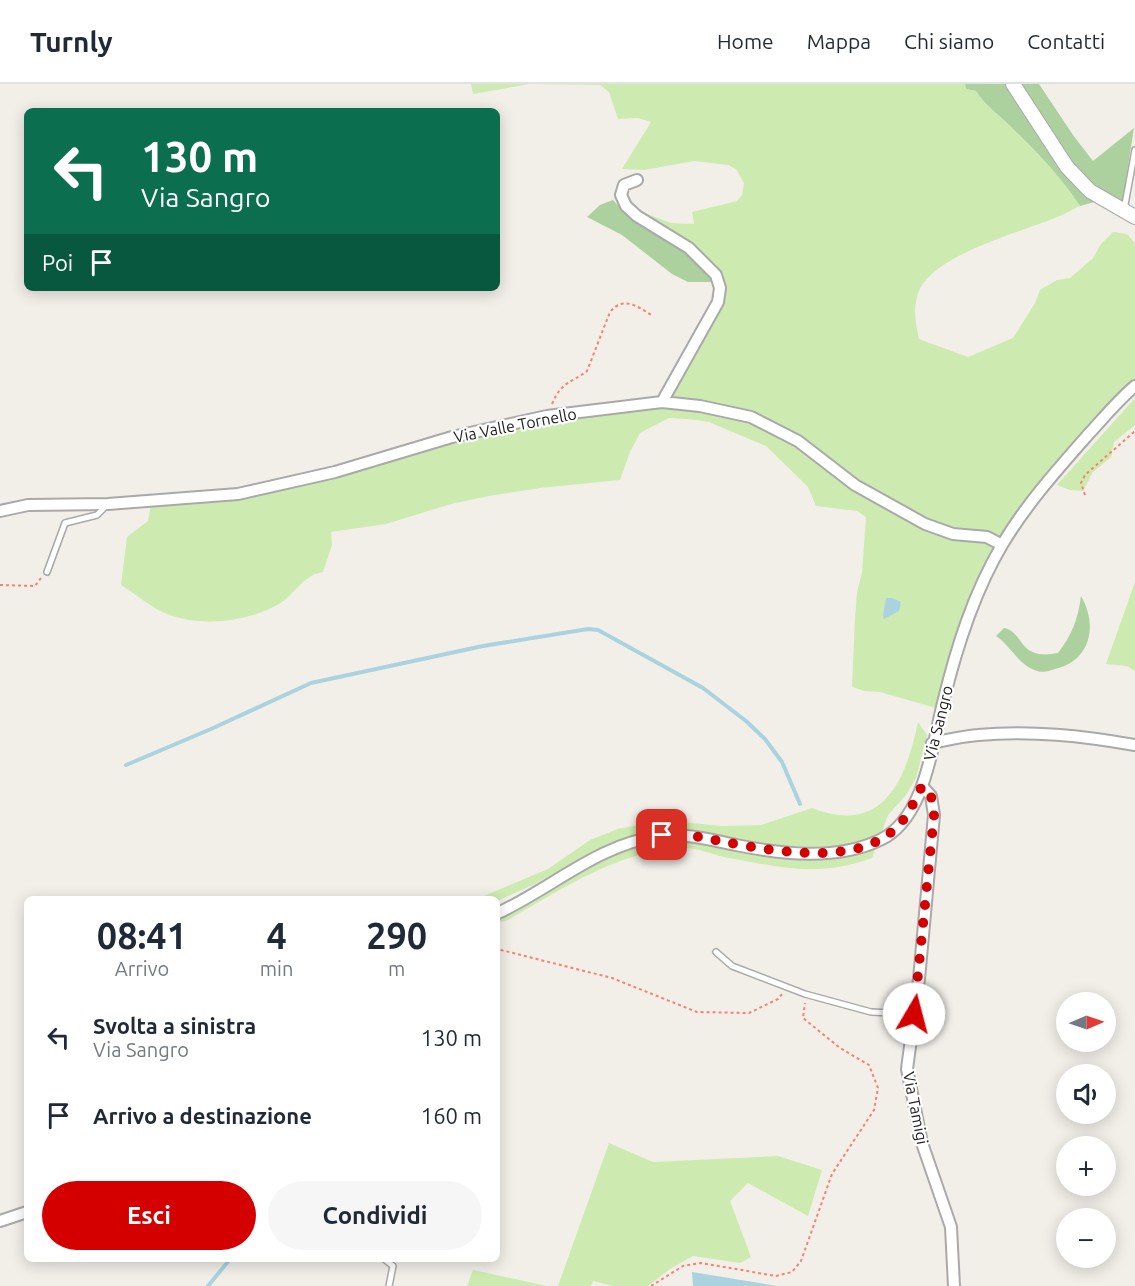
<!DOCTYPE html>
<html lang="it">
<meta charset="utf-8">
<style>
:root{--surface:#fff;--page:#f6f6f7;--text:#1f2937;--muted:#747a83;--line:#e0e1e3;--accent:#d40000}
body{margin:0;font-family:Ubuntu,sans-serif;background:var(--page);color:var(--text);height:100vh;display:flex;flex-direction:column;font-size:22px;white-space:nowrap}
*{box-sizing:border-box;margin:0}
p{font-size:20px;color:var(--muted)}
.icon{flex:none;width:33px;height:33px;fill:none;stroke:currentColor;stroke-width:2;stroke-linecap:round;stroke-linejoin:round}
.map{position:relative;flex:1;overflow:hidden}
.side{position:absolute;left:24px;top:812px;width:476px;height:366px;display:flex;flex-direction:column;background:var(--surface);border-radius:9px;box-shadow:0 3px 15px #0003}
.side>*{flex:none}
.guide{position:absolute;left:24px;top:24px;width:476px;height:183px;border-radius:9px;box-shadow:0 3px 15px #0003;background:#0b6e4f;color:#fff;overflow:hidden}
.needle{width:39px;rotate:88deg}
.controls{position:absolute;left:1056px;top:908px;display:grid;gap:12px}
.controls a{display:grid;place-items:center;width:60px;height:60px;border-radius:50%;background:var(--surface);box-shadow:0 3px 15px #0003;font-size:30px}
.pin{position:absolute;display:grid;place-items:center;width:51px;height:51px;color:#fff;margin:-26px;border-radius:12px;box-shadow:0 3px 9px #0006}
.me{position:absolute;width:66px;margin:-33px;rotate:8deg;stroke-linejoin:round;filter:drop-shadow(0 0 4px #0008)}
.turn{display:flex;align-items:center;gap:21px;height:126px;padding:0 18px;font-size:27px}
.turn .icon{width:78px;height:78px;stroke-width:2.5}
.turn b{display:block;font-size:42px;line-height:51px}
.then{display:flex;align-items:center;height:57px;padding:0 18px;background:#0003;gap:12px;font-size:22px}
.eta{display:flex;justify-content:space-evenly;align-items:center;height:102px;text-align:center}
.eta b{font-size:36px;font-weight:600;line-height:42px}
.action{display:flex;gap:12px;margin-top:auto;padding:12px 18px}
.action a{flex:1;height:69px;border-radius:36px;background:var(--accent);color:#fff;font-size:24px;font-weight:600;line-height:69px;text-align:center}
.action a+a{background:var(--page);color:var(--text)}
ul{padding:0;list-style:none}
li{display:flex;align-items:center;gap:18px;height:78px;padding:0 18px}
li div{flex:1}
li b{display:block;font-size:22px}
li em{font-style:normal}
header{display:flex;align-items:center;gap:36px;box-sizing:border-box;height:84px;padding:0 30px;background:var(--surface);border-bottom:2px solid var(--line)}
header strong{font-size:28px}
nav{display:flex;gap:33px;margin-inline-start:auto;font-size:21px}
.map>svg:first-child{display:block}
</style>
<header>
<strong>Turnly</strong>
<nav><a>Home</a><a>Mappa</a><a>Chi siamo</a><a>Contatti</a></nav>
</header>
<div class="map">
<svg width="1135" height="1202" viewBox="0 0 1135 1202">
<rect width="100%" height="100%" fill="#f2efe9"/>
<path fill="#cdebb0" d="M471 0H529L473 10Z
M533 0H965L966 5 976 7C985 22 1000 31 1012 44 1037 68 1061 93 1080 122 1071 126 1063 131 1055 134 1019 149 926 172 917 213 913 227 916 241 919 255L968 273 1013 254 1035 219 1040 206 1057 196 1070 194 1093 174 1101 160 1113 148 1127 150 1135 159V295L1127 301 1038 399 1000 454 987 447 969 448 970 455 996 463 960 542 936 624 880 608 864 607 852 603 855 534 857 508 862 489 866 433 857 427 816 422 808 403 766 362 709 338 688 335 669 334 640 349 630 368 620 396 540 404 489 412 451 420 386 440 331 448 332 461 323 488C319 489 313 490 310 493 298 500 292 512 279 520 244 540 190 545 155 524 143 517 133 508 121 501L127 453 148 437 151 420 241 412 451 357 671 311 723 217 725 203 723 189 690 160 639 127 671 139 694 140 692 128 737 117 742 111 744 99 736 85 728 81 694 77 644 86 622 85 651 38 638 34 618 35 609 8 600 1Z
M1135 314V341L1114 358 1111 373 1093 388 1083 407 1070 406 1057 401Z
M1135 498V587L1127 582 1106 580Z
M918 638 927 651 916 694 906 711 888 731 872 774C817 794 779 783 724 773 711 770 697 764 684 764 619 766 562 805 508 836L497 839V836L614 770 638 760 664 755 695 756V746H663L634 751 596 766 533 801 497 817 496 814H479L548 785 590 756 618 745 663 736 722 742 761 741 812 724C883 752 906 696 918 638Z
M609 1059 653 1078 778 1072 822 1086 808 1132 748 1099 730 1117 751 1173 740 1179 693 1172 670 1185 648 1202H613L593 1197 591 1202H558Z
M473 1186 547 1202H467Z"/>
<path fill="#add19e" d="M965 0H1006L1042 56 1098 117 1080 122C1061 93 1037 68 1012 44 1000 31 985 22 976 7L966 5Z
M1022 0H1039L1073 51 1093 77 1134 44 1122 120 1080 90 1042 36Z
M613 116C618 121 623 128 629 133 660 158 702 166 718 206L711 198H688L672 190 622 151 587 133 600 121Z
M1081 512C1098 541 1091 577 1055 585 1049 587 1044 589 1037 587 1019 582 1011 562 996 552L1004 544C1025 548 1017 577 1058 569 1072 551 1078 535 1081 512Z"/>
<path fill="#aad3df" d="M886 514H892L901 518 899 527 884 535 883 532Z
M692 1188 777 1202H693Z"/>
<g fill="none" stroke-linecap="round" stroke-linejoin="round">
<path stroke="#aad3df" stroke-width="4" d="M126 681 211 645 311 599 483 562 588 545 598 546 703 604 746 637 765 655 782 678 800 720
M208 1202 231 1174"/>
<g stroke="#a9a9a9" stroke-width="8">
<path id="service" d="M1124 126 1135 66
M47 488 65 439 97 431 107 421
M716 868 732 882 805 910 871 928 914 930
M383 1174 393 1182 389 1202"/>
</g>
<g stroke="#a9a9a9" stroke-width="14">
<path id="minor" d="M637 96 624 101 621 111 626 122 637 132 689 164 716 191 720 204 718 218 662 318
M0 427 28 421 108 420 238 410 335 388 452 353 547 332 662 318 700 322 751 333 798 357 855 401 925 440 953 450 987 453 1002 461
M932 659C947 656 963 652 978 651 1031 646 1083 652 1135 661
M922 702 931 712 934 731 919 895 907 985 922 1059 951 1143 954 1202
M496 830C551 805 599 759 661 752 686 749 712 756 736 761 781 770 836 777 880 756 925 735 932 662 943 619 956 565 973 510 1002 461 1025 422 1056 387 1086 353 1102 336 1117 317 1135 302
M0 1137 27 1128"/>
</g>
<g stroke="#a9a9a9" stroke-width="16">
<path id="tertiary" d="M1013 0 1067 83 1090 107 1135 133"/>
</g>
<path stroke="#fa8072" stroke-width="2" stroke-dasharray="3 3" stroke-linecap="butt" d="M552 320C561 298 571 299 587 287L610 228C624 211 638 223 653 232
M1085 411 1081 399 1085 391 1135 347
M0 501 35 502 41 494
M496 862 501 866 612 894 697 928 749 929 778 915 782 910
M651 1202 683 1182 701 1179 776 1192 792 1188 801 1177 832 1090 874 1026 878 1004 869 981 840 964 803 934 805 919"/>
<use href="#service" stroke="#fff" stroke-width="5"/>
<use href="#minor" stroke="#fff" stroke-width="10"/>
<use href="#tertiary" stroke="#fff" stroke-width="14"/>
</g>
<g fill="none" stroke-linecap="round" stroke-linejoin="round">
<path stroke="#d40000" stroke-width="10" stroke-dasharray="0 18" d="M662 751C674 752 687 751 699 753 754 763 855 789 899 741 909 730 915 716 922 702L931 712 934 731 914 930"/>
</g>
<g text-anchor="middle" stroke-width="4.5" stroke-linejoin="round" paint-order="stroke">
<g font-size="16" fill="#222" stroke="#fff">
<text transform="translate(515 341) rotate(-11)" y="6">Via Valle Tornello</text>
<text transform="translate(938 639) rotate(-76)" y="6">Via Sangro</text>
<text transform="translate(916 1024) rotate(79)" y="6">Via Tamigi</text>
</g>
</g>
</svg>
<div class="controls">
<a><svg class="needle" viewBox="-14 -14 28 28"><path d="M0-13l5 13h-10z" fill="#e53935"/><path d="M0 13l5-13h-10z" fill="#747a83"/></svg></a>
<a><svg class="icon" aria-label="sound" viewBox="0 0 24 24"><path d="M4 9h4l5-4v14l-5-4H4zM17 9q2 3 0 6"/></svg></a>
<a>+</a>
<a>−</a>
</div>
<div class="pin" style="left:662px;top:751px;background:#d93025"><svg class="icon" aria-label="arrive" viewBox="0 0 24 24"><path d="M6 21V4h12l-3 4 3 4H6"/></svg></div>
<svg class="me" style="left:914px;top:930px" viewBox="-20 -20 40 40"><circle r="19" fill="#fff"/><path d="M0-13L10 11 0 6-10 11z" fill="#d40000"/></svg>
<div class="guide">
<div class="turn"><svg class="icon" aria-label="left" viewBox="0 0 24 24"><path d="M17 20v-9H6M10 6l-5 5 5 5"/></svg><div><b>130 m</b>Via Sangro</div></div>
<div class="then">Poi<svg class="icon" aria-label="arrive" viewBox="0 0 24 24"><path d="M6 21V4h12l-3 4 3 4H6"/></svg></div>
</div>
<section class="side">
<div class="eta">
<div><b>08:41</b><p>Arrivo</p></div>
<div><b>4</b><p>min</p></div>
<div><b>290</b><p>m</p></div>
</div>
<ul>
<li><svg class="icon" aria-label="left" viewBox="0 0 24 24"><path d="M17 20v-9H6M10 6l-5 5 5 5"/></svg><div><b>Svolta a sinistra</b><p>Via Sangro</p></div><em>130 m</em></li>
<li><svg class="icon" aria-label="arrive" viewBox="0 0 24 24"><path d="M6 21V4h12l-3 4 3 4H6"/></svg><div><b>Arrivo a destinazione</b></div><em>160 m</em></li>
</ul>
<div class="action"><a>Esci</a><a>Condividi</a></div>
</section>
</div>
